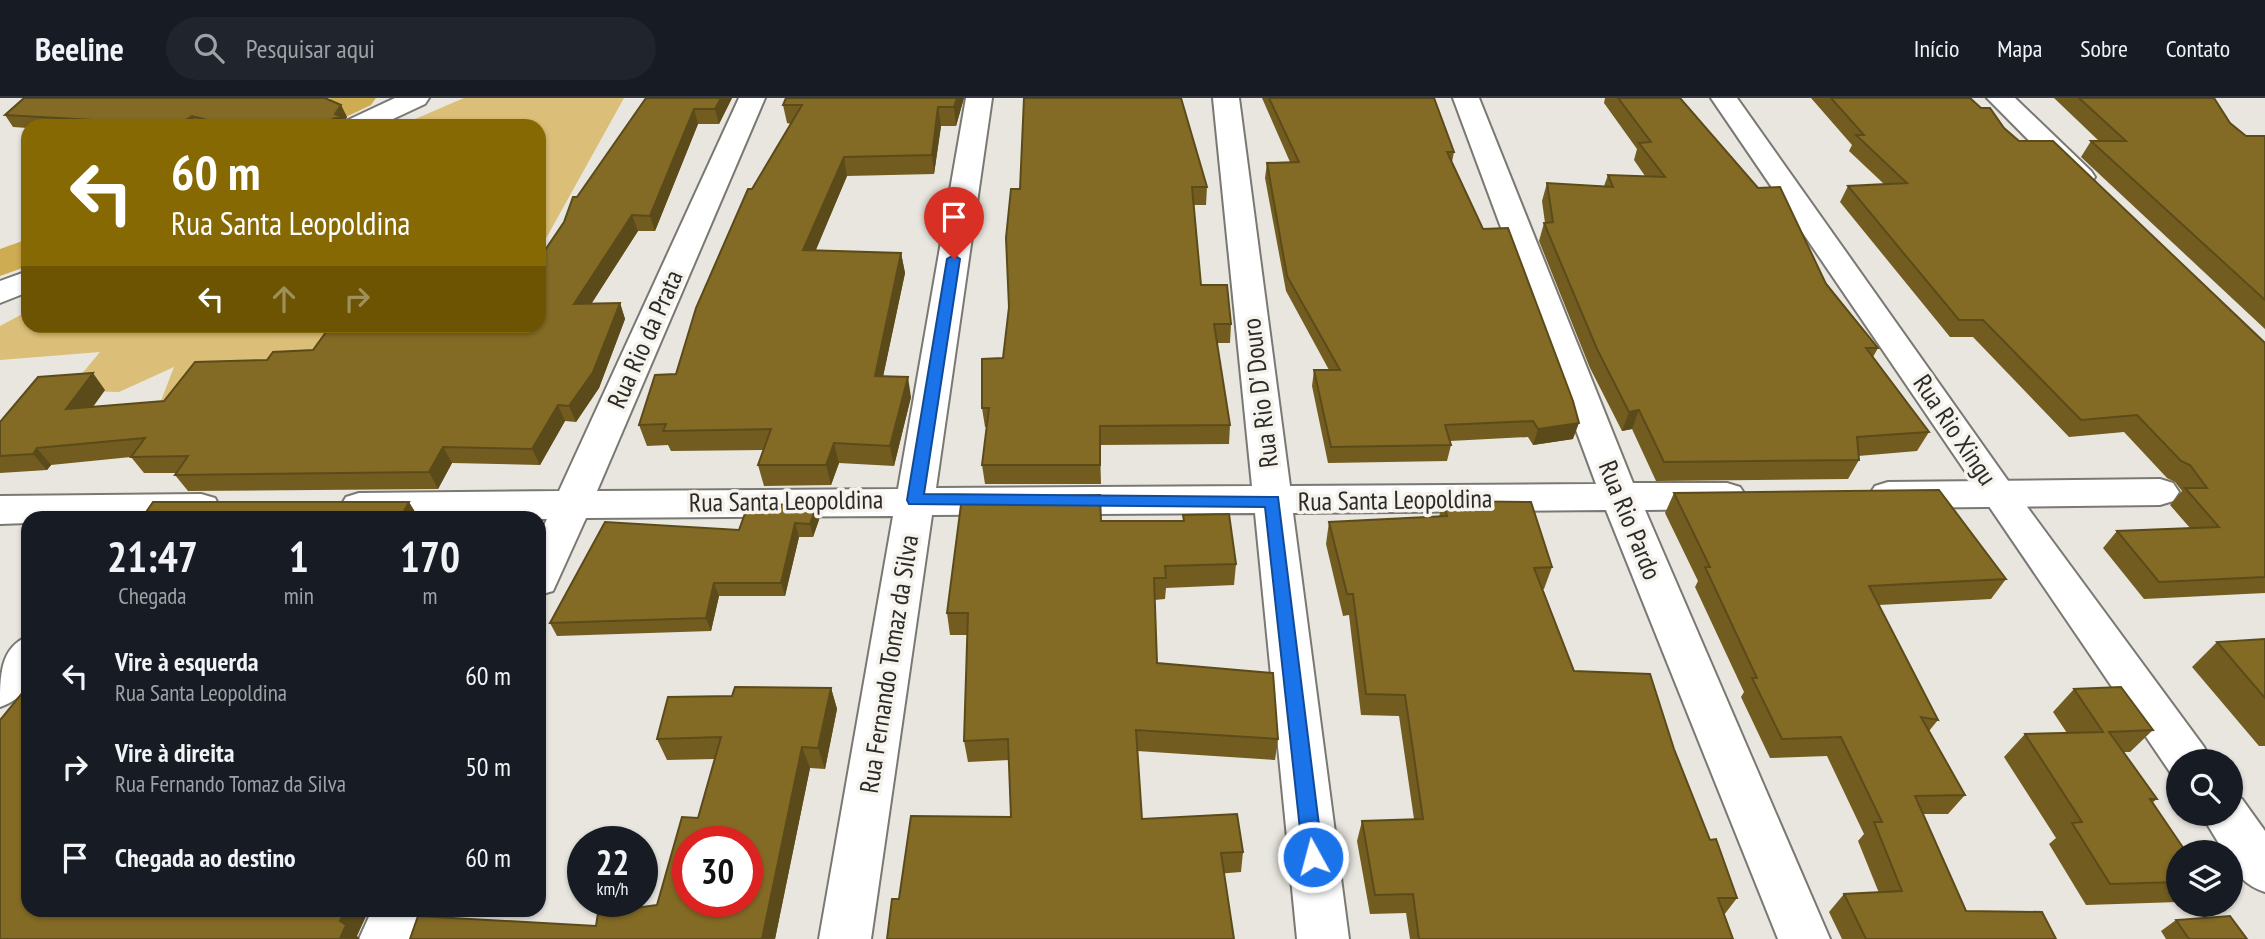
<!DOCTYPE html>
<html lang="pt">
<meta charset="utf-8">
<style>
:root{--surface:#171b24;--page:#20242c;--text:#f1f3f6;--muted:#9ea1a6;--line:#363941}
body{margin:0;font-family:"PT Sans Narrow",sans-serif;background:var(--page);color:var(--text);height:100vh;display:flex;flex-direction:column;font-size:26px;white-space:nowrap}
*{box-sizing:border-box;margin:0}
p{font-size:23px;color:var(--muted)}
.icon{flex:none;width:38px;height:38px;fill:none;stroke:currentColor;stroke-width:2;stroke-linecap:round;stroke-linejoin:round}
.map{position:relative;flex:1;overflow:hidden}
.panel{position:absolute;left:21px;top:413px;width:525px;height:406px;display:flex;flex-direction:column;background:var(--surface);border-radius:21px;box-shadow:0 2px 5px #0004}
.panel>*{flex:none}
.top-card{position:absolute;left:21px;top:21px;width:525px;height:214px;border-radius:21px;box-shadow:0 2px 5px #0004;background:#876904;color:#fff;overflow:hidden}
.buttons{position:absolute;left:2166px;top:651px;display:grid;gap:14px}
.buttons a{display:grid;place-items:center;width:77px;height:77px;border-radius:50%;background:var(--surface);box-shadow:0 2px 5px #0004;font-size:35px}
.speed{position:absolute;left:567px;top:728px;display:flex;gap:14px;font-size:35px;font-weight:700;text-align:center}
.speed>*{display:grid;place-content:center;width:91px;height:91px;border-radius:50%;background:var(--surface);box-shadow:0 2px 5px #0004;line-height:1}
.speed small{font-size:18px;font-weight:400}
.speed .limit{border:10px solid #d22;background:#fff;color:#111}
.pin{position:absolute;display:grid;place-items:center;width:60px;height:60px;color:#fff;margin:-72px -30px;border-radius:50% 50% 50% 0;rotate:-45deg;box-shadow:0 0 7px #0007}
.pin .icon{rotate:45deg}
.me{position:absolute;width:77px;margin:-38px;rotate:353deg;stroke-linejoin:round;filter:drop-shadow(0 0 5px #0008)}
.turn{display:flex;align-items:center;gap:24px;height:147px;padding:0 35px;font-size:32px}
.turn .icon{width:91px;height:91px;stroke-width:2.5}
.turn b{display:block;font-size:49px;line-height:60px}
.lanes{display:flex;align-items:center;height:66px;padding:0 35px;background:#0003;justify-content:center;gap:35px;direction:ltr}
.lanes .off{opacity:.35}
.eta{display:flex;justify-content:space-evenly;align-items:center;height:119px;text-align:center}
.eta b{font-size:42px;font-weight:700;line-height:49px}
ul{padding:0;list-style:none}
li{display:flex;align-items:center;gap:21px;height:91px;padding:0 35px}
li div{flex:1}
li b{display:block;font-size:26px}
li em{font-style:normal}
header{display:flex;align-items:center;gap:42px;box-sizing:border-box;height:98px;padding:0 35px;background:var(--surface);border-bottom:2px solid var(--line)}
header strong{font-size:33px}
nav{display:flex;gap:38px;margin-inline-start:auto;font-size:24px}
.search{width:490px;height:63px;background:var(--page);display:flex;align-items:center;gap:18px;box-sizing:border-box;padding:0 24px;border-radius:38px;color:var(--muted);font-size:26px}
.map>svg:first-child{display:block}
</style>
<header>
<strong>Beeline</strong>
<div class="search"><svg class="icon" aria-label="search" viewBox="0 0 24 24"><circle cx="10" cy="10" r="6"/><path d="M15 15l6 6"/></svg>Pesquisar aqui</div>
<nav><a>Início</a><a>Mapa</a><a>Sobre</a><a>Contato</a></nav>
</header>
<div class="map">
<svg width="2265" height="841" viewBox="0 0 2265 841">
<rect width="100%" height="100%" fill="#e8e6df"/>
<path fill="#dbbe77" d="M464 0H624L539 153V28H399Z
M28 213V228H449L424 269 403 231 376 236 159 308 174 269 119 294 86 293 80 278 100 254 0 262V228Z"/>
<g fill="none" stroke-linecap="round" stroke-linejoin="round">
<path fill="#ceac52" fill-rule="evenodd" d="M331 0H376L371 7 327 28H280L286 21Z
M28 141V168L0 178V151Z"/>
<g stroke="#7a7872" stroke-width="4">
<path id="minor" d="M395 0H429L425 6 378 28H344L348 22Z
M739 0H765L597 393 898 391 966 0H992L936 390 1252 388 1213 0H1239L1290 388 1596 386 1453 0H1479L1633 385H1727L1740 389 1746 398 1740 407 1727 411 1645 412 1830 841H1778L1606 412 1293 415 1349 841H1297L1255 415 932 417 871 841H819L893 418 586 420 553 493 539 497V438L547 421 350 420 346 419 340 409 346 399 359 395 559 393Z
M1987 0H2015L2091 73 2095 79 2091 85 2081 87 2071 85Z
M28 173V194L0 205V183Z
M2160 381 2173 385 2179 394 2173 403 2160 407 1888 410 1875 406 1869 397 1875 388 1888 384Z
M201 396 215 400 220 410 215 420H28V425L0 426V398Z
M28 538C28 570 36 597 0 609 0 577 0 550 28 538Z
M372 812H422L411 841H359Z"/>
</g>
<g stroke="#7a7872" stroke-width="4">
<path id="secondary" d="M1711 0H1737L2011 387 2204 649 2211 663H2179V679L2172 677Z
M2231 697 2242 701 2265 733V794C2247 788 2231 775 2231 754H2224L2201 716H2231Z"/>
</g>
<use href="#minor" fill="#fff" fill-rule="evenodd"/>
<use href="#secondary" fill="#fff" fill-rule="evenodd"/>
</g>
<path fill="#725c20" d="M646 0H732L719 26H698L655 133H638L591 206 620 205 625 221 599 290 576 324 565 323 540 367 452 365 438 391 188 393 175 377 177 375H144L131 359 51 367 47 372 0 375V324L105 292 93 309 164 303 267 262 313 252 444 232 539 228 564 124 577 99Z
M964 0 956 28H941L934 76 847 78 816 152 901 155 905 175 883 278 911 299 894 368 839 365 831 387 764 388 758 367 763 352 671 353 668 347 647 348 639 327 676 276 752 91 791 26 787 25 783 7Z
M1262 0H1269L1454 54 1452 64 1573 341 1533 347 1528 339 1450 343 1451 347 1447 363 1328 365 1312 288 1314 272H1329L1286 193 1265 80 1267 65 1290 64Z
M1605 0H1680L1878 250 1873 259 1929 334 1917 353 1858 358 1859 362 1848 381 1656 383 1632 331 1622 333 1590 270 1539 143 1544 125H1545L1542 103 1547 85 1604 88 1608 77 1645 78 1634 62 1637 51 1604 5Z
M1811 0H1970L2019 43 2265 245V495L2144 501 2103 450 2117 433 2190 430 2170 407 2182 393 2175 384 2167 380 2124 334 2069 339 1973 239H1950L1840 104 1848 88 1884 86 1849 53 1852 47Z
M2054 0H2214L2230 25 2246 38H2265V231L2081 59 2091 43H2099Z
M341 7 347 19 343 26 344 28H28V30L13 29 5 17Z
M1207 89 1206 107H1194L1201 187 1231 226 1230 245H1217L1230 327 1229 346 1100 347 1101 386H985L982 367 987 329H985L982 310 1003 260 1009 209 1011 91Z
M1674 395 2006 481 1991 501 1879 507 1938 622 1929 633 1965 697 1948 716H1923L1966 813 2056 841H1842L1829 814 1844 796 1879 795 1858 743 1864 736 1827 658 1770 660 1741 599 1744 594 1695 489 1698 483 1665 415Z
M1443 403 1552 469 1544 491H1543L1574 573 1674 651 1710 742 1737 800 1724 817 1733 841H1410L1406 815 1370 816 1357 743 1362 723 1414 721 1399 618 1361 617 1349 517 1343 518 1326 446 1329 424 1439 419Z
M817 406 820 419 813 439H799L785 498H719L711 533 557 538 550 525 739 432Z
M1183 417 1236 466 1234 487 1166 490 1165 501 1154 502 1157 565 1278 641 1275 662 1137 653 1142 721 1243 754 1241 774 899 801 1011 719 1009 662 968 664 964 643 967 537H950L947 515 1101 423H1183Z
M2265 541V648H2259L2192 569 2217 544Z
M831 590 837 611 825 671 810 670 775 841H410L596 828 657 807 698 720 715 661 667 662 657 641 732 598Z
M2074 591 2153 632 2130 654H2123L2157 701 2152 705 2179 754V804L2086 807 2049 746 2056 740 2004 659 2025 636 2067 635 2053 614Z
M2176 822 2247 841H2166L2161 833Z"/>
<path fill="#5c4b1a" d="M721 0H732L719 26 715 11Z
M957 0H964L956 28 954 9Z
M341 7 347 19 343 26 344 28H318L335 16Z
M938 9 941 28 934 76 932 57Z
M694 11 698 26 655 133 650 118Z
M192 18 198 28H180L179 27Z
M224 23 227 28H220L219 25Z
M844 59 847 78 807 172 803 152Z
M632 117 638 133 581 222 574 206Z
M901 155 905 175 879 298 875 278Z
M620 205 625 221 599 290 576 324 569 308Z
M93 275 105 292 79 327 66 311Z
M908 279 911 299 894 368 890 348Z
M558 307 565 323 540 367 532 351Z
M1639 312 1632 331 1622 333 1629 314Z
M1579 325 1573 341 1533 347 1538 331Z
M834 345 839 365 831 387 826 367Z
M443 349 452 365 438 391 429 374Z
M37 350 51 367 47 372 33 356Z
M409 404 419 420H400Z
M817 406 820 419 813 439 810 426Z
M795 425 799 439 785 498 781 485Z
M714 485 719 498 711 533 706 520Z
M831 590 837 611 825 671 818 650Z
M802 649 810 670 775 841H762Z
M345 812H369L357 838 360 841H340V823Z"/>
<path fill="#846b25" stroke="#5c4b1a" stroke-width="2" fill-rule="evenodd" d="M24 0H325L341 7 335 16 340 18 318 28H233L224 23 219 25 192 18 179 27 5 17Z
M646 0H721L715 11H694L650 118 632 117 574 206 620 205 593 274 569 308 558 307 532 351 443 349 429 374 175 377 188 358 131 359 145 340 37 350 33 356 0 358V324L38 279 93 275 66 311 164 303 195 264 267 262 273 254 313 252 329 230 444 232 446 228H539V161L564 124 573 99H577Z
M786 0H957L954 9H938L932 57 844 59 803 152 901 155 875 278 908 279 890 348 834 345 826 367H758L771 331 663 333 666 326 639 327 655 277 676 276 696 210 748 91H752L802 7H783Z
M1024 0H1181L1207 89H1192L1201 187H1227L1231 226H1214L1230 327 1100 328V367H982L989 310H982V261L1003 260 1009 209 1006 140 1011 91H1020Z
M1269 0H1434L1454 54H1447L1483 131 1508 130 1573 303 1579 325 1538 331 1533 323 1445 327 1451 347 1331 349 1314 272H1340L1287 178 1267 65 1299 64Z
M1618 0H1680L1758 90 1780 89 1826 186 1878 250H1866L1929 334 1857 339 1859 362 1664 364 1639 312 1629 314 1597 251 1544 125 1553 124 1547 85 1613 89 1608 77 1665 79 1639 45 1651 44Z
M1831 0H1970L1981 10H1990L2004 30 2019 43H2053L2265 245V479L2159 484 2117 433 2219 429 2185 390H2207L2190 367 2181 363 2137 317 2081 322 1983 222H1959L1848 88 1907 85 1856 37H1864Z
M2079 0H2214L2230 25 2246 38H2265V202L2091 43H2126Z
M1939 392 2006 481 1869 488 1938 622 1921 619 1965 697 1915 698 1966 813 2042 814 2056 841H1866L1844 796 1902 793 1874 724H1882L1841 639 1782 641 1752 580H1757L1705 469H1710L1674 395Z
M1100 397 1101 423H1184L1183 417 1229 416 1236 466 1165 468 1166 480H1154L1157 565 1273 575 1278 641 1136 632 1142 721 1237 716 1243 754 1221 755 1234 841H887L892 801H899L911 718 1011 719 1008 641 964 643 968 515H947L962 399Z
M1443 403 1531 404 1552 469 1534 470 1574 573 1650 576 1674 651 1710 742 1716 741 1737 800H1718L1733 841H1419L1413 796 1375 797 1362 723 1423 721 1405 597 1366 596 1353 496H1347L1329 424 1447 418Z
M153 404H409L400 420H142Z
M817 406 810 426 795 425 781 485H714L706 520 550 525 605 424 739 432 748 407Z
M2265 541V600L2217 544Z
M28 588V812H345L340 823 346 827 340 841H0V622Z
M735 589 831 590 818 650 802 649 762 841H410L418 818 596 828 598 815 657 807 682 719 698 720 721 639 657 641 668 599 732 598ZM688 744H747V803H688Z
M2121 589 2153 632 2109 634 2157 701H2150L2186 754H2179V784L2110 786 2072 725 2082 724 2025 636 2103 634 2074 591Z
M2230 818 2247 841H2189L2176 822Z"/>
<path fill="#1a73e8" stroke="#114b97" stroke-width="2" d="M954 157 960 161 924 396 1278 399 1323 759 1320 765 1313 768 1306 765 1303 759 1265 409 909 406 907 402 947 161Z"/>
<g text-anchor="middle" stroke-width="7" stroke-linejoin="round" paint-order="stroke">
<g font-size="26" fill="#2c2b29" stroke="#f5f3ec">
<text transform="translate(645 241) rotate(-66)" y="9">Rua Rio da Prata</text>
<text transform="translate(1260 295) rotate(-97)" y="9">Rua Rio D' Douro</text>
<text transform="translate(1955 332) rotate(56)" y="9">Rua Rio Xingu</text>
<text transform="translate(1395 402) rotate(-1)" y="9">Rua Santa Leopoldina</text>
<text transform="translate(786 403) rotate(-1)" y="9">Rua Santa Leopoldina</text>
<text transform="translate(1630 422) rotate(68)" y="9">Rua Rio Pardo</text>
<text transform="translate(889 566) rotate(-81)" y="9">Rua Fernando Tomaz da Silva</text>
</g>
</g>
</svg>
<div class="buttons">
<a><svg class="icon" aria-label="search" viewBox="0 0 24 24"><circle cx="10" cy="10" r="6"/><path d="M15 15l6 6"/></svg></a>
<a><svg class="icon" aria-label="layers" viewBox="0 0 24 24"><path d="M12 4l9 5-9 5-9-5zM3 14l9 5 9-5"/></svg></a>
</div>
<div class="speed"><div>22<small>km/h</small></div><div class="limit">30</div></div>
<div class="pin" style="left:954px;top:161px;background:#d93025"><svg class="icon" aria-label="arrive" viewBox="0 0 24 24"><path d="M6 21V4h12l-3 4 3 4H6"/></svg></div>
<svg class="me" style="left:1313px;top:759px" viewBox="-20 -20 40 40"><circle r="17" fill="#1a73e8" stroke="#fff" stroke-width="3"/><path d="M0-11L8 9 0 5-8 9z" fill="#fff"/></svg>
<div class="top-card">
<div class="turn"><svg class="icon" aria-label="left" viewBox="0 0 24 24"><path d="M17 20v-9H6M10 6l-5 5 5 5"/></svg><div><b>60 m</b>Rua Santa Leopoldina</div></div>
<div class="lanes"><svg class="icon" aria-label="left" viewBox="0 0 24 24"><path d="M17 20v-9H6M10 6l-5 5 5 5"/></svg><svg class="icon off" aria-label="ahead" viewBox="0 0 24 24"><path d="M12 20V5M6 11l6-6 6 6"/></svg><svg class="icon off" aria-label="right" viewBox="0 0 24 24"><path d="M7 20v-9h11M14 6l5 5-5 5"/></svg></div>
</div>
<section class="panel">
<div class="eta">
<div><b>21:47</b><p>Chegada</p></div>
<div><b>1</b><p>min</p></div>
<div><b>170</b><p>m</p></div>
</div>
<ul>
<li><svg class="icon" aria-label="left" viewBox="0 0 24 24"><path d="M17 20v-9H6M10 6l-5 5 5 5"/></svg><div><b>Vire à esquerda</b><p>Rua Santa Leopoldina</p></div><em>60 m</em></li>
<li><svg class="icon" aria-label="right" viewBox="0 0 24 24"><path d="M7 20v-9h11M14 6l5 5-5 5"/></svg><div><b>Vire à direita</b><p>Rua Fernando Tomaz da Silva</p></div><em>50 m</em></li>
<li><svg class="icon" aria-label="arrive" viewBox="0 0 24 24"><path d="M6 21V4h12l-3 4 3 4H6"/></svg><div><b>Chegada ao destino</b></div><em>60 m</em></li>
</ul>
</section>
</div>
